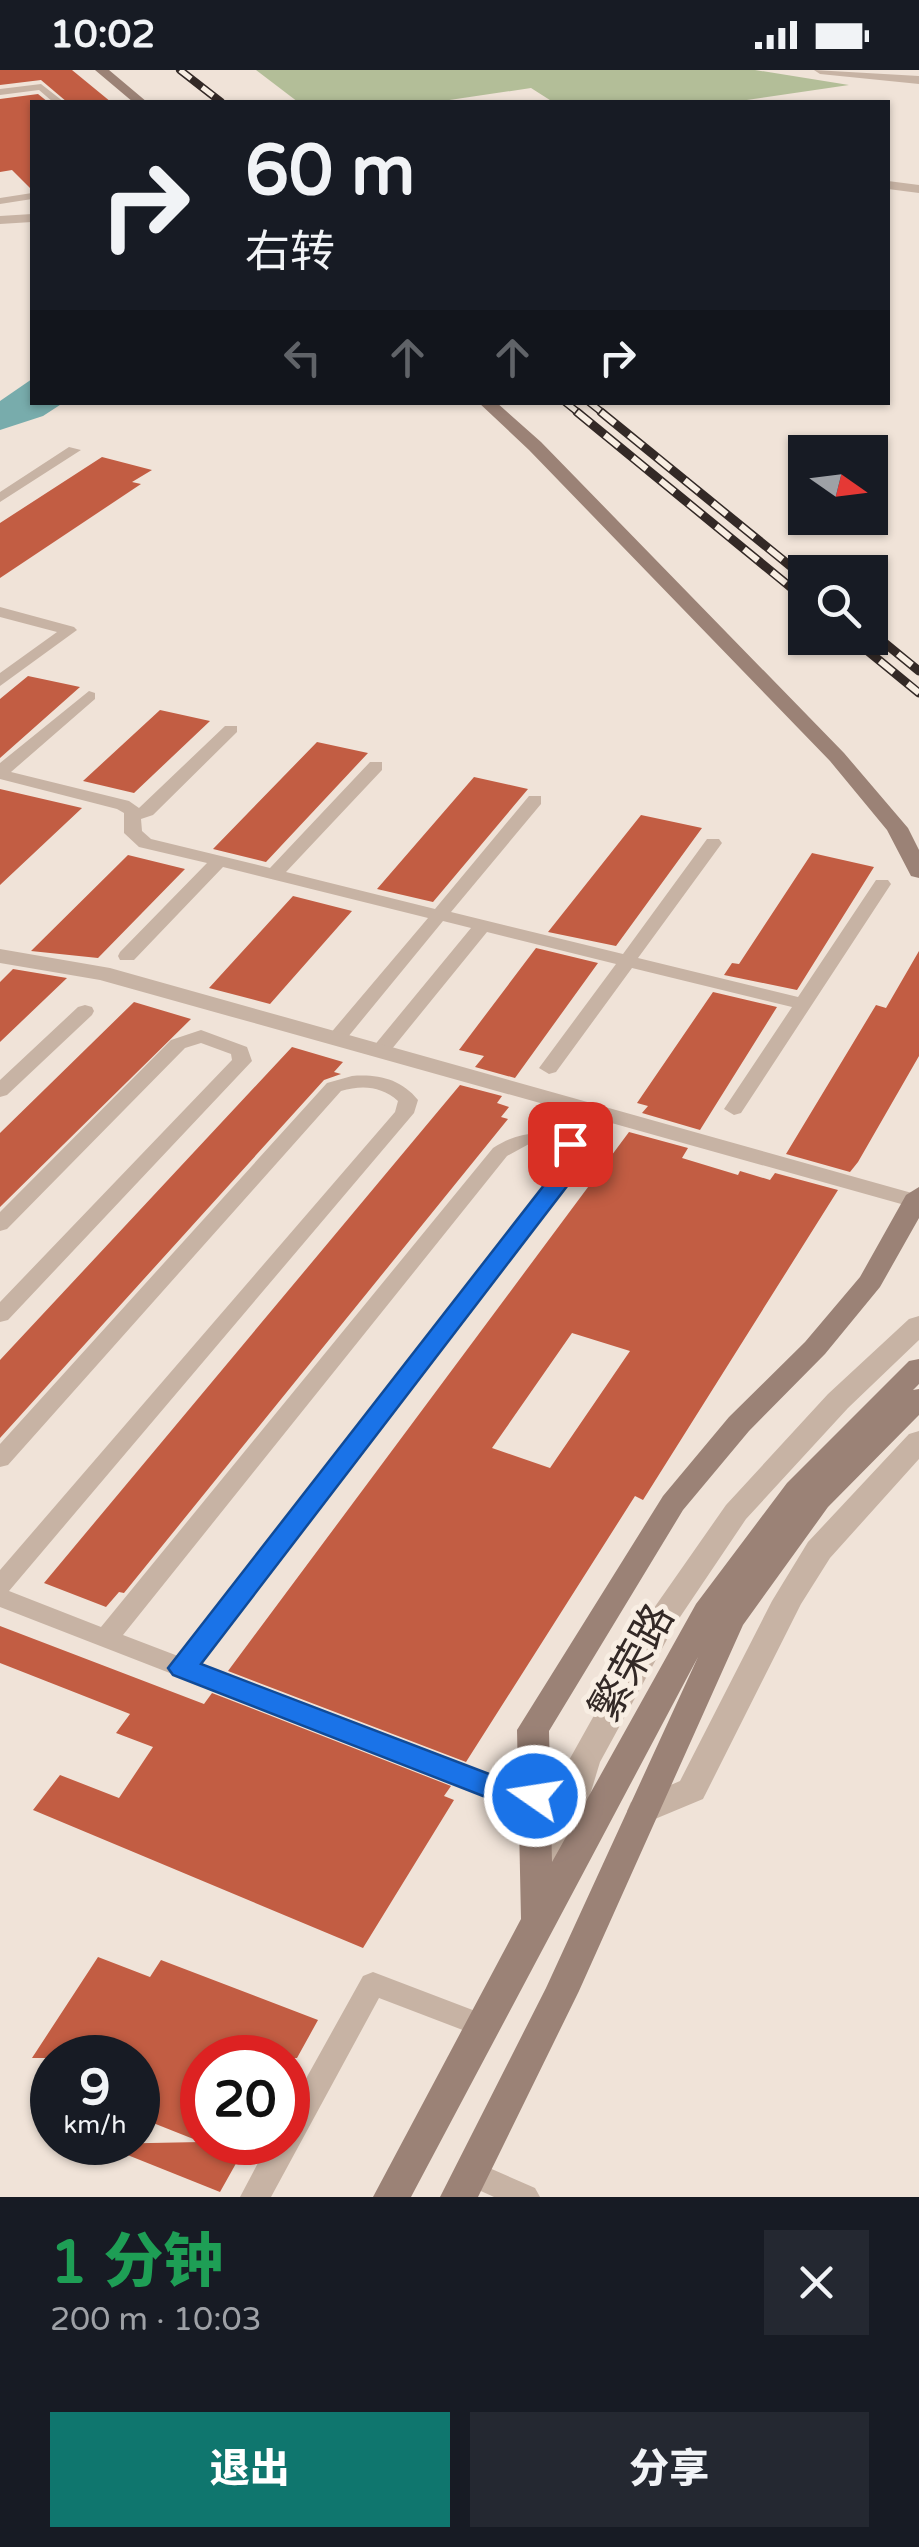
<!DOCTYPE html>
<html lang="zh">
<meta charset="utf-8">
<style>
:root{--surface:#171b24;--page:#242831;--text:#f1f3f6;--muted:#9ea1a6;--accent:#0f766e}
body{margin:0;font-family:"Varela Round","Noto Sans SC",sans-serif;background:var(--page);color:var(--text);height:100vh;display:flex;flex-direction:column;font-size:38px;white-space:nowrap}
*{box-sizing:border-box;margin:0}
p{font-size:32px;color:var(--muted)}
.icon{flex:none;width:55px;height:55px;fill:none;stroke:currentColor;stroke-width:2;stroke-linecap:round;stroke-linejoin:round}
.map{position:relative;height:2127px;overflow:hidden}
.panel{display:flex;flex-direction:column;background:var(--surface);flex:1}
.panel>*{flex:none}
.hud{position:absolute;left:30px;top:30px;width:860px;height:305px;border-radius:0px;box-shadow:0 2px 8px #0004;background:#171b24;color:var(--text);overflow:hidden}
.needle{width:65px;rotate:104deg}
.tools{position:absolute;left:788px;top:365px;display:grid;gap:20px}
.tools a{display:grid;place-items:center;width:100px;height:100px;border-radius:0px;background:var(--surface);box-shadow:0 2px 8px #0004;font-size:50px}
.speed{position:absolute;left:30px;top:1965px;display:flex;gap:20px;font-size:50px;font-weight:700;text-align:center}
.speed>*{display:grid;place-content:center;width:130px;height:130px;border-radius:50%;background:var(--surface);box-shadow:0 2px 8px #0004;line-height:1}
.speed small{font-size:25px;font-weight:400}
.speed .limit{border:15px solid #d22;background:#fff;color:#111}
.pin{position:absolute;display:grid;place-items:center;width:85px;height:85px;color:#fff;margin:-42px;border-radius:20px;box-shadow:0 5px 15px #0006}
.me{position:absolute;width:110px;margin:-55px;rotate:283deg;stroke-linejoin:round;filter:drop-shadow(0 0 8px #0008)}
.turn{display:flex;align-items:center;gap:35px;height:210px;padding:0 50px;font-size:45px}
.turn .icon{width:130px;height:130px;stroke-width:2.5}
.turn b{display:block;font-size:70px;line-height:85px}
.lanes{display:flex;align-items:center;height:95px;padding:0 50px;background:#0003;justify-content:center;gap:50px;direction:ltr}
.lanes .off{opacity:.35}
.round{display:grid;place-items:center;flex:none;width:105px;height:105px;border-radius:0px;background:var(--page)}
.headline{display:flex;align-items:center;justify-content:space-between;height:170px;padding:0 50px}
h1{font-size:60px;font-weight:800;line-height:75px;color:#1e9e55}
.button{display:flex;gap:20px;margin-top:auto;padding:20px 50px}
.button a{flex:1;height:115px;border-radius:0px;background:var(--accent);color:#fff;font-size:40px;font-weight:800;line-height:115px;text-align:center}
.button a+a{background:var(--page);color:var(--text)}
.status{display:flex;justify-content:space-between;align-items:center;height:70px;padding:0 50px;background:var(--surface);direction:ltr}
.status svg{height:28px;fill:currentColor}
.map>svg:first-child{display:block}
</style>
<div class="status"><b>10:02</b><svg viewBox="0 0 49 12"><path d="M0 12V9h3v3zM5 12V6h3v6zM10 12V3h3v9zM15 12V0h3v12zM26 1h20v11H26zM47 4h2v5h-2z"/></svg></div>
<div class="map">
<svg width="919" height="2127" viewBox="0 0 919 2127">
<rect width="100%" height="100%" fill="#f0e3d8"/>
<path fill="#b3be98" d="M256 0H755L849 15 733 32H553L531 18 436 32H298Z"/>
<path fill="#78acac" d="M32 309V332L63 333 43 346 0 360V331Z"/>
<path fill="#c25d43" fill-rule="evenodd" d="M0 0H72L111 32H67L41 10 0 15Z
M38 24 48 32H32V120L12 100 0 102V29Z
M102 387 152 400 132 412 141 414 0 508V453Z
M28 606 80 617 0 688V629Z
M160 640 210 651 134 723 83 711Z
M317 672 368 683 266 792 213 779Z
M474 707 528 719 433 832 377 819Z
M0 719 82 738 0 815Z
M641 745 702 758 616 876 548 862Z
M812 783 874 797 797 920 724 905 732 893 739 894Z
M128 785 185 799 98 888 31 881Z
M293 826 352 841 270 934 209 918Z
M536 878 598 893 515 1008 475 997 484 986 459 980Z
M919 881V986L858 1092 850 1102 786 1084 876 935 886 938Z
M13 899 67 908 0 972V912Z
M713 922 777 937 700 1060 642 1043 648 1036 637 1033Z
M134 932 191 949 0 1137V1063Z
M292 977 343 992 334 1002 341 1004 324 1010 0 1368V1290Z
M460 1015 502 1026 497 1033 509 1037 501 1047 508 1049 124 1523 119 1522 106 1537 44 1513Z
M629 1062 688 1078 682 1088 738 1105 740 1101 770 1110 775 1103 838 1120 643 1430 635 1426 466 1692 228 1601ZM572 1263 630 1281 550 1398 492 1378Z
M0 1556 204 1634 212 1623 451 1716 444 1726 454 1730 363 1878 33 1740 60 1705 119 1728 153 1677 116 1663 130 1644 0 1593Z
M98 1887 150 1907 161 1890 318 1950 297 1988H202V2072H248L220 2122 100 2074 201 2072 138 2047V1988H32Z"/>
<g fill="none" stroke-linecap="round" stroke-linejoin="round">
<path fill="#c7b3a4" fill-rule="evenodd" d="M41 14 64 32H53L39 20 0 25V19Z
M32 123V129L0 134V128Z
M69 377 81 380 0 432V422Z
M0 537 74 557 77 560 0 616V603L57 562 0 547Z
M89 621 95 623V629L11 702 129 731 139 738 225 656H237V662L153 745 141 749 142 761 151 769 270 798 370 692H382V700L286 802 435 839 529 726H541V734L451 842 623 884 707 769H719L722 773 638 888 798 927 876 810H888L891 814 741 1043 734 1045 724 1039 792 937 632 898 556 1002 549 1004 539 998 616 894 487 862 387 985H373L370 981 373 977 471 858 443 851 343 973H329L326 969 329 965 428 848 223 797 134 890H120L118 886 120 882 207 793 139 777 124 763V743L117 739 0 709V693Z
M85 935 92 937 94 941 92 945 7 1025 0 1027V1010L78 937Z
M201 960 247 977 252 991 8 1250 0 1252V1232L232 990 231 984 201 973 185 978 7 1159 0 1161V1142L171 970Z
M352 1006C378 1004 401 1009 418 1030L414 1043 9 1521 101 1557 493 1078C522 1059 545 1061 577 1070L584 1084 573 1106 200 1594 496 1708 544 1719 548 1726 544 1733 535 1736 484 1725 0 1537V1500L395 1042 398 1031C381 1016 362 1015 341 1021L8 1395 0 1397V1374L327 1013ZM529 1074 561 1078 564 1084 556 1101 178 1586 123 1565 507 1086Z
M373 1902 491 1947 495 1955 491 1963 481 1967 379 1928 271 2127H240L269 2072H288V2041L363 1906Z
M471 2090 535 2118 540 2127H494L461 2112 456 2103 461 2094Z"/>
<path fill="#c7b3a4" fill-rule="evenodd" d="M814 0 919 6V14L820 4Z
M888 111 919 115V123L888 119Z
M32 144V152L0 154V146Z
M0 879 110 898 919 1125V1139L100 910 0 893Z
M919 1246V1270L848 1338 746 1449 676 1553 600 1692 559 1827 547 1831 535 1827 530 1817 568 1692 654 1538 726 1435 828 1324 909 1249Z
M919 1361V1389L830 1488 801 1534 703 1729 643 1754 631 1750 627 1741 631 1732 680 1711 772 1531 808 1472 909 1364Z"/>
<path fill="#9b8276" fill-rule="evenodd" d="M95 0H109L147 32H133Z
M478 332H496L541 372 844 683 908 758 919 780V808L911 806 887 760 830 691 529 380Z
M919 1117V1148L880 1217 825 1284 749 1361 683 1440 549 1661 552 1792 696 1534 787 1413 909 1291 919 1289V1314L913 1320 919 1319V1345L828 1437 743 1555 579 1921 478 2127H440L546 1918 698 1587 411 2127H373L521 1849 517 1660 663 1426 729 1347 805 1272 860 1207 906 1125Z"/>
<g stroke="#332926" stroke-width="8">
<path id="rail-far1" d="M180 0 221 32
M565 332 580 344
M589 332 604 344"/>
</g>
<g stroke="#332926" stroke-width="9">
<path id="rail" d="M577 342 805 529
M601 342 805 508
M870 561 919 601
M852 568 919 623"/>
</g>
<use href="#rail-far1" stroke="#f8eee3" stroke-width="5" stroke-dasharray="14" stroke-linecap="butt"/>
<use href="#rail" stroke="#f8eee3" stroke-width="6" stroke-dasharray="18" stroke-linecap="butt"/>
</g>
<path fill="#1a73e8" stroke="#114b97" stroke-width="2.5" d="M570 1067 578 1069 586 1084 574 1107 201 1594 497 1707 545 1718 550 1726 545 1734 535 1738 483 1726 173 1605 168 1598 555 1101 563 1084 558 1074Z"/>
<g text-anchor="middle" stroke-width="10" stroke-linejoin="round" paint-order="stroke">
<g font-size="42" fill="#332926" stroke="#f8eee3">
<text transform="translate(631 1592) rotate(-61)" y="15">繁荣路</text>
</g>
</g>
</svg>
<div class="tools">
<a><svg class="needle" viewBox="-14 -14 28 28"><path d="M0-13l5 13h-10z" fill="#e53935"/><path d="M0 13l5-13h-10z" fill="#9ea1a6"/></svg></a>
<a><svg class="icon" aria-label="search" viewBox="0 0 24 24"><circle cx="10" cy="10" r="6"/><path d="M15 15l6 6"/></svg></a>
</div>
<div class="speed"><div>9<small>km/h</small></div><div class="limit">20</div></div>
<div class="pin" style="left:570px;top:1074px;background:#d93025"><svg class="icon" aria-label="arrive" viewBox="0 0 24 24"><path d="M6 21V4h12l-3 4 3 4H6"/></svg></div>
<svg class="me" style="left:535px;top:1726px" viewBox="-20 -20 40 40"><circle r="17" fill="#1a73e8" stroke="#fff" stroke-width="3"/><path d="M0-11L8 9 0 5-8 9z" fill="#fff"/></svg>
<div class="hud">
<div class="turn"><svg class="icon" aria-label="right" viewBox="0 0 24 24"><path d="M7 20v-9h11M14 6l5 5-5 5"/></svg><div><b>60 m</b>右转</div></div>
<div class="lanes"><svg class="icon off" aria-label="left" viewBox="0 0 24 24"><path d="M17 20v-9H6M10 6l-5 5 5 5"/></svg><svg class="icon off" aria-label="ahead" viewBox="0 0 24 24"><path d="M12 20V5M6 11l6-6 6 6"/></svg><svg class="icon off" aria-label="ahead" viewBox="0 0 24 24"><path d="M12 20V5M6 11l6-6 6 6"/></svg><svg class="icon" aria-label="right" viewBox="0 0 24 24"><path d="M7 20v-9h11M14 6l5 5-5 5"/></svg></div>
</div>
</div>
<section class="panel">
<div class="headline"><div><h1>1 分钟</h1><p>200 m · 10:03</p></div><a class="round"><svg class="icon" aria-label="close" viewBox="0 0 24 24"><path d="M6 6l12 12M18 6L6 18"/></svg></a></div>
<div class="button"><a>退出</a><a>分享</a></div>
</section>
